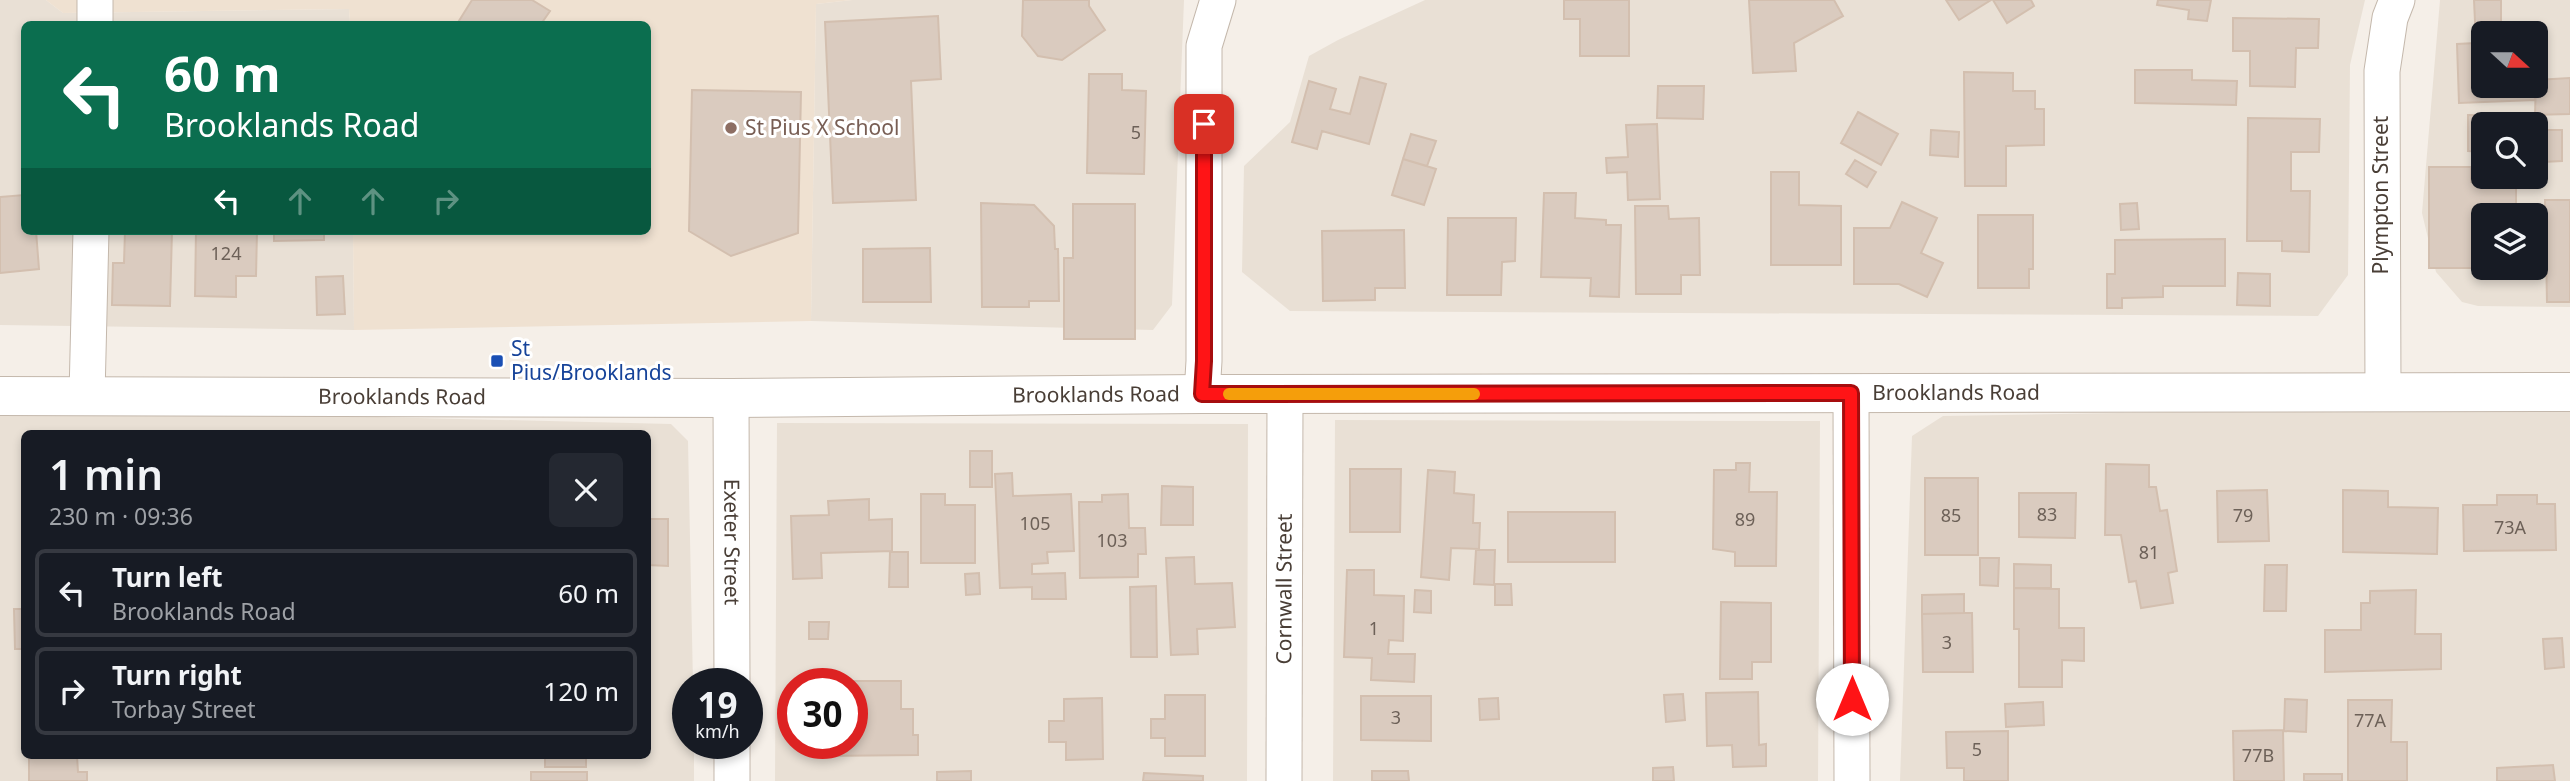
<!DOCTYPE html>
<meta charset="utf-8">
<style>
:root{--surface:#171b24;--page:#242831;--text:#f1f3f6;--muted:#9ea1a6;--line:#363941}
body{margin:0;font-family:"Noto Sans",sans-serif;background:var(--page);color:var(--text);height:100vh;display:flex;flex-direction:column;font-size:26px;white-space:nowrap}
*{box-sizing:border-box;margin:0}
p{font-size:23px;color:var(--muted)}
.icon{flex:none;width:38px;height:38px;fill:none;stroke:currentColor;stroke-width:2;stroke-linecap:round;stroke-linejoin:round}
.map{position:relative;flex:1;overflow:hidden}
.panel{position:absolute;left:21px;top:430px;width:630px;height:329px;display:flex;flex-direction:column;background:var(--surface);border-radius:10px;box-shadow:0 4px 10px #0003}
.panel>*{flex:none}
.banner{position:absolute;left:21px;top:21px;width:630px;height:214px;border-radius:10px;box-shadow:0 4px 10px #0003;background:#0b6e4f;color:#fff;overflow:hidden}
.needle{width:46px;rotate:111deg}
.tools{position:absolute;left:2471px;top:21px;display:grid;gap:14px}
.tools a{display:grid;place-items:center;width:77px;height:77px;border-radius:10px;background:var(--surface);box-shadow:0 4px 10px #0003;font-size:35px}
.speed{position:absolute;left:672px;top:668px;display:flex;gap:14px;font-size:35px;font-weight:700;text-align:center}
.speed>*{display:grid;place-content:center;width:91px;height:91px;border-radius:50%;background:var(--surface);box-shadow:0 4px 10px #0003;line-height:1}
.speed small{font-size:18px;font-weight:400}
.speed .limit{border:10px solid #d22;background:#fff;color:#111}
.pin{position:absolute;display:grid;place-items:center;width:60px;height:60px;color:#fff;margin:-30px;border-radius:14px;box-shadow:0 4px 10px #0006}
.me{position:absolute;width:77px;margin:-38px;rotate:0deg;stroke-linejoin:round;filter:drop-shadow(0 0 5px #0008)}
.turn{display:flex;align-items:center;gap:24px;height:147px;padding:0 28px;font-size:32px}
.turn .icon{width:91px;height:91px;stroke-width:2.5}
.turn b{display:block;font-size:49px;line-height:60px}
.lanes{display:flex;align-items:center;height:66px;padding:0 28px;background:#0003;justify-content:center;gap:35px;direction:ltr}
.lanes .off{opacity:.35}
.round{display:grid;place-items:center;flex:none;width:74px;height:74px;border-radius:10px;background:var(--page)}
.head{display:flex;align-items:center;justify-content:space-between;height:119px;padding:0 28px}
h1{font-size:42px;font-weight:600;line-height:52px}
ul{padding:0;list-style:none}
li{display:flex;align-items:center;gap:21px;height:88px;margin:0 14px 10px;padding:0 14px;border:4px solid var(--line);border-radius:10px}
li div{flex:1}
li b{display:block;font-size:26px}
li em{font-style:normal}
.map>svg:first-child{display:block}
</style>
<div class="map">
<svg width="2570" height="781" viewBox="0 0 2570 781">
<rect width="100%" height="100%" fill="#f5efe8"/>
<path fill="#e9e0d5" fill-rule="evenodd" d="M0 0H46L63 13 349 9 350 24H24V231H353L354 330 0 325Z
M852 0H1184L1172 305 1153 330 811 321 816 4Z
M1425 0H2365L2350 65 2348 275 2318 316 1290 311 1242 272 1244 166 1290 122 1309 56 1338 40Z
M2440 0H2570V307L2478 306 2462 302 2436 272 2422 213ZM2483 33H2536V86H2483ZM2483 124H2536V177H2483ZM2483 215H2536V268H2483Z
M2570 405V781H1900L1912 436 1943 416Z
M0 408 671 424 688 441 693 684H688V744H694V781H0ZM24 434H648V756H24Z
M1335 420 1820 421 1818 781H1333Z
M777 423 1248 424 1247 781H775ZM793 684H852V744H793Z"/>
<path fill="#efe1d1" d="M46 0H852L816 4 811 321 354 330 353 231H648V24H350L349 9 63 13Z"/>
<path fill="#dacbbf" stroke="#d3bfaf" stroke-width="2" d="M472 0H532L550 11 541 24H457Z
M1023 0H1089V6L1105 30 1062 60 1038 56 1022 36Z
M1564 0H1629V56H1580V19H1564Z
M1749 0H1834L1843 16 1794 43 1796 71 1753 73Z
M1946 0H1991L1959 20Z
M1993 0H2031L2034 6 2007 23Z
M2158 0H2211L2207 21 2188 19 2189 10 2157 5Z
M2474 0H2501V33H2483V86H2534L2535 100 2459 103 2457 44 2476 43Z
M938 16 941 79 911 81 916 200 833 203 825 22Z
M2233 18 2319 19 2318 48H2296L2295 87 2250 86V51H2233Z
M2135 70H2192V80L2237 81 2236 105 2135 103Z
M1964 72 2013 73V91H2035V109H2044V145L2006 146V186H1965Z
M1089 74H1122V90L1146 91 1144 174 1087 173Z
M1360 77 1386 84 1369 144 1322 131 1317 149 1292 142 1309 81 1336 89 1330 109 1350 114Z
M2570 78V114L2535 115 2536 80Z
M1658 86H1704L1703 119 1657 118Z
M692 90 801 92 798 233 731 256 689 231Z
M1858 112 1898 134 1881 165 1841 143Z
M2468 115 2535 116V124H2483V152L2468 151Z
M2248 118 2320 119 2319 152H2291V191H2310L2309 252 2282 251V241H2247Z
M1657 124 1660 199 1628 200 1627 172 1607 173 1606 158 1628 157 1626 125Z
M1931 130 1959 132 1958 157 1930 155Z
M2543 130H2562V161L2543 162Z
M1411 134 1436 141 1427 166 1403 159Z
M1403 159 1436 169 1424 205 1392 195Z
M1855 160 1876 172 1867 187 1846 174Z
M2429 167H2471V182H2516V210H2488L2487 215H2483V268H2487H2429Z
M1771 172H1799V205L1841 206V265H1771Z
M1544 193H1576L1575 218 1606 220V225H1621L1619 297 1590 296 1591 278 1541 277Z
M24 195V231H36L39 269 0 273V197Z
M2545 200H2570V302H2547Z
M1902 202 1937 218 1921 253 1943 263 1927 297 1899 284H1854V228H1890Z
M981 203 1034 205 1054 226 1055 249H1058L1059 301H1029V307H982Z
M2137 203 2139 229 2121 230 2120 204Z
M1073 204H1135V339H1064V258H1073Z
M1635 206H1668L1669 219 1699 218 1700 275H1681V294H1636Z
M1978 215H2033V269H2029V288H1978Z
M1448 218H1516L1515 261 1502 262 1501 295H1447Z
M1404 230 1405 288H1375V300L1323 301 1322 231Z
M125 231H172L170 306 112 305 113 263H124Z
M196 231H257L256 276H236V297L195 296Z
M274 231H324V240L274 241Z
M2225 239V286H2163V297L2122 298V308H2107V274H2115V240Z
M930 248 931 302H863V249Z
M2238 273 2270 274V306L2237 305Z
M343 276 345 314 317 315 316 277Z
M970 451H992V487H970Z
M1736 463H1750L1749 492H1777L1776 566H1735V552L1713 549 1714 470H1736Z
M2106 464 2149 465V487H2156L2160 511 2167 510 2177 571 2168 573 2173 603 2141 608 2136 581 2129 582 2121 535H2105Z
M1350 469H1401L1400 532H1350Z
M1428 470 1455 472 1454 493 1474 495 1473 523H1480L1479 549 1451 548 1449 580 1421 577Z
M1012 473 1013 496 1071 494 1074 551 1047 552 1048 563 1032 564V574L1065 573 1066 599H1032V587L1000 588 995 474Z
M1925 478H1978V555H1925Z
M1162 486 1193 487V525H1161Z
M2267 490 2269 541 2218 542 2217 491Z
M2343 490 2388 491V507L2438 508 2437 554 2343 552Z
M2019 493H2076L2075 538 2019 537Z
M921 494H945V505H975V563H921Z
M1128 494 1129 528H1145L1146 554H1138V577L1080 578 1079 502H1102V495Z
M2497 495H2537V504H2555L2556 550 2464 551 2463 505H2497Z
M869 499V520L892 519V551L821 553 822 578 793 579 791 516 829 515 828 501Z
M22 511H24V596H22Z
M1508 512H1615V562H1508Z
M648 519H668V566L648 565Z
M1476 550H1495L1494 585 1474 584Z
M890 552H908V587H889Z
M1194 557 1195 584 1232 583 1235 627 1197 629 1198 654 1171 655 1166 558Z
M1980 558H1999L1998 586 1980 585Z
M2014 564 2051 565V588H2014Z
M2265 565H2287L2286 611H2264Z
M1347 570H1374V595L1404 596 1403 641 1389 640 1388 654H1415L1414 682 1371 680 1372 658 1344 657Z
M979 573 980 594 966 595 965 574Z
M1495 584H1511L1512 605H1495Z
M1156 586 1157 657H1131L1130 587Z
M2014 588 2059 589V628H2084V661L2062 660V687H2019V629H2014Z
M1415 590 1431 591V613L1414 612Z
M2416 590 2415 634H2441V669L2325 672V630H2361V603H2370V591Z
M1964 594V613L1922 614V595Z
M1721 602 1771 603V662H1752V679H1720Z
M14 609H24V649H15Z
M1964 613H1972L1973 672H1923L1922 614Z
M809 622H829L828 639H809Z
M2562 638 2564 667 2545 669 2543 639Z
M850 681H901V709H913V735H918V755L822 756V744H852V684Z
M1758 692 1759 745 1766 744V766L1733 767 1732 745 1707 746 1706 693Z
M1683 694 1685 720 1666 722 1664 695Z
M1165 695H1205V756H1165V738H1151V719H1165Z
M1361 696H1431V741L1361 740Z
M1102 698 1103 759 1066 760V742H1049V721H1064V699Z
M1498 698 1499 719 1480 720 1479 699Z
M2285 699 2307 700 2306 732 2284 731Z
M2348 700H2392L2391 742H2407V781H2348Z
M2043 702 2044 725 2006 727 2005 704Z
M2283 730 2284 781H2234L2233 731Z
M2008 731V781H1964V768H1947L1946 732Z
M29 756H77L78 772H87V781H29Z
M146 756H188V758H146Z
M545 756H586V767H545Z
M2553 765 2555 781H2497V768Z
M1673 767 1674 781H1653V768Z
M971 771V781H937V772Z
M1372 771H1408L1409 781H1372Z
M531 772H587V781H531Z
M1144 773 1203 776V781H1143Z
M2304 774H2342V781H2304Z"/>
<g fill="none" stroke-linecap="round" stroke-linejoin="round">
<g stroke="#c4b8ac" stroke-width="37">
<g id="minor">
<path d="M95 24V0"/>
<path d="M1851 393 1852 781"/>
<path d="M2383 393 2382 71 2390 18 2397 0"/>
<path d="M1202 394 1204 361V46L1218 0"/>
<path d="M87 395 91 231"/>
<path id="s1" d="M731 398 732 684"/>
<path d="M732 744V781"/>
<path id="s2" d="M1284 781 1285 395"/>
</g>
</g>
<g stroke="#c4b8ac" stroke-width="40">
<g id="tertiary">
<path id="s3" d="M0 396 731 398 1202 394 2570 392"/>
</g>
</g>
<use href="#minor" stroke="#fff" stroke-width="35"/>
<use href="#tertiary" stroke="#fff" stroke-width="38"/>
</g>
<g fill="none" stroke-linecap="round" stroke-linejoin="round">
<g stroke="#a60d0e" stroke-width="18">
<path id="route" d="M1204 124V361L1202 394 1851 393 1852 699"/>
</g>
<use href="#route" stroke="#ff1416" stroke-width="12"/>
<path stroke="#f59e0b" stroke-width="12" d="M1229 394H1474"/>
</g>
<circle fill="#8d6e63" stroke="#fff" stroke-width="2.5" cx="731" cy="128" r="7"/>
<rect fill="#1a4fb4" stroke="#fff" stroke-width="2.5" x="490" y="354" width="14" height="14" rx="3.5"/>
<g text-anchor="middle" stroke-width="6" stroke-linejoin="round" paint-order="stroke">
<g font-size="18" fill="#6d6158">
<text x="1136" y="139">5</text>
<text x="226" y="260">124</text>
<text x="2047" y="521">83</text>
<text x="1951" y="522">85</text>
<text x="2243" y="522">79</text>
<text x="1745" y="526">89</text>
<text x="1035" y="530">105</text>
<text x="2510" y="534">73A</text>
<text x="1112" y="547">103</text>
<text x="2149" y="559">81</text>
<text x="1374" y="635">1</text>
<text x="1947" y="649">3</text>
<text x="1396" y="724">3</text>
<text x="2370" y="727">77A</text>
<text x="1977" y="756">5</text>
<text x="2258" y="762">77B</text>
</g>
<g font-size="21" fill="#785e54" stroke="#fff" text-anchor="start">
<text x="745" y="135">St Pius X School</text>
</g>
<g font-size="21" fill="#493e36" stroke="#fff">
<text transform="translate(2381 195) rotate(-90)" y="7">Plympton Street</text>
<text dy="7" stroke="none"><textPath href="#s3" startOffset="1956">Brooklands Road</textPath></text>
<text dy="7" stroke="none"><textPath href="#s3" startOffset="1096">Brooklands Road</textPath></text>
<text dy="7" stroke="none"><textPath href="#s3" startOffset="402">Brooklands Road</textPath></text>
<text dy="7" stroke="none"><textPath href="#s1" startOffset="144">Exeter Street</textPath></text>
<text dy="7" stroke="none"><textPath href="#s2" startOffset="192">Cornwall Street</textPath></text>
</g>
<g font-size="21" fill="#164399" stroke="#fff" text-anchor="start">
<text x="511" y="356">St<tspan x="511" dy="24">Pius/Brooklands</tspan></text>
</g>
</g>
</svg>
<div class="tools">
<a><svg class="needle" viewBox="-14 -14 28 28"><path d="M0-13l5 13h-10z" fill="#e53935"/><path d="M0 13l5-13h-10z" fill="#9ea1a6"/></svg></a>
<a><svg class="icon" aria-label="search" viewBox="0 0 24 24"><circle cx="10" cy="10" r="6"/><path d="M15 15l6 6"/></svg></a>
<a><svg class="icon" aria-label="layers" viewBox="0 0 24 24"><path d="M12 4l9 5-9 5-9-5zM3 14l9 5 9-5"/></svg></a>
</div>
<div class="speed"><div>19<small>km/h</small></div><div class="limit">30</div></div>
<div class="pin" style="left:1204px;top:124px;background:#d93025"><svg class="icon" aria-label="arrive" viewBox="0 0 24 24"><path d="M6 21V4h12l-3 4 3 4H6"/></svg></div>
<svg class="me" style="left:1852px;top:699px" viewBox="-20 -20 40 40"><circle r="19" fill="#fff"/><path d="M0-13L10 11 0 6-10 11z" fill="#ff1416"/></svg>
<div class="banner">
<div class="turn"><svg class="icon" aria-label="left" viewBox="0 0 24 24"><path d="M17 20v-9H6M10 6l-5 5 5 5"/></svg><div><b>60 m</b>Brooklands Road</div></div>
<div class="lanes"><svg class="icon" aria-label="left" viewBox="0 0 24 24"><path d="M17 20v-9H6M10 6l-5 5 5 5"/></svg><svg class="icon off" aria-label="ahead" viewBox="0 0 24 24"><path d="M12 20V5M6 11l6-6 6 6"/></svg><svg class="icon off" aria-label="ahead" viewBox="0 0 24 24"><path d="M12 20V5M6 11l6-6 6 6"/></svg><svg class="icon off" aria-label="right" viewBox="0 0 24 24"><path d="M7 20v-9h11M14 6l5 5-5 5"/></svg></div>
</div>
<section class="panel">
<div class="head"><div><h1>1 min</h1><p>230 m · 09:36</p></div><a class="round"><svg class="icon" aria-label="close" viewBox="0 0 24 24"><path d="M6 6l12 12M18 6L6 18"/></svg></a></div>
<ul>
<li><svg class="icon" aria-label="left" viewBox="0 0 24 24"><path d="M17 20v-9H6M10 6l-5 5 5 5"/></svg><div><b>Turn left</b><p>Brooklands Road</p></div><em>60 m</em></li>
<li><svg class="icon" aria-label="right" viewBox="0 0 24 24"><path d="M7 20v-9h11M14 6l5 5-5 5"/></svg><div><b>Turn right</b><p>Torbay Street</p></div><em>120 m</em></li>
</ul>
</section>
</div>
